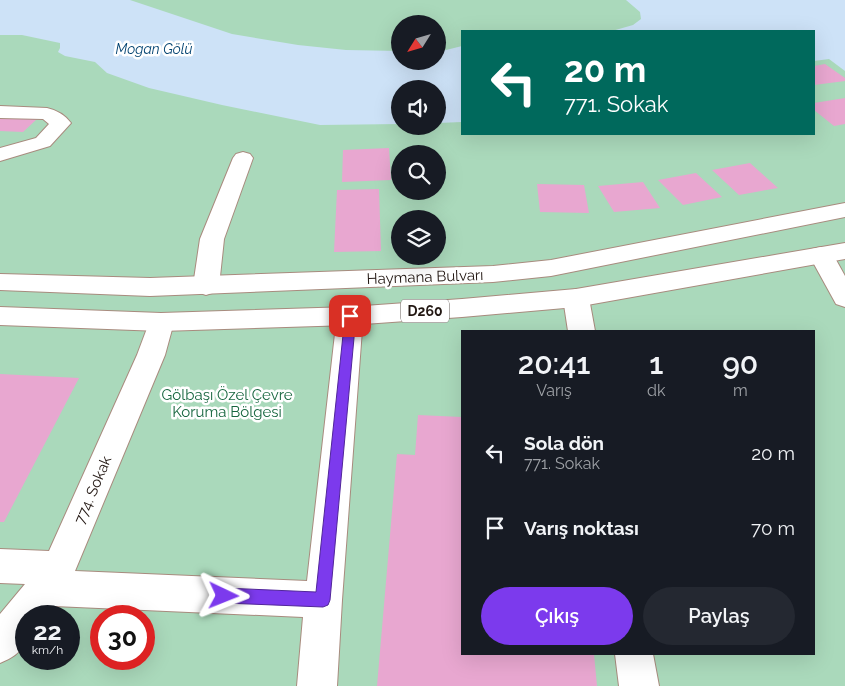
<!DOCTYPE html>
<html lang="tr">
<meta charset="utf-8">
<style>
:root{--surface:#171b24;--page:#242831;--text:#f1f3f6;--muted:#9ea1a6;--accent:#7c3aed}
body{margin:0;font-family:Raleway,sans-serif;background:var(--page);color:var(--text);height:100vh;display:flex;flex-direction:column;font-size:19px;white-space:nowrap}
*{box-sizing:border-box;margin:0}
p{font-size:16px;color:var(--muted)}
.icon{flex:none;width:28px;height:28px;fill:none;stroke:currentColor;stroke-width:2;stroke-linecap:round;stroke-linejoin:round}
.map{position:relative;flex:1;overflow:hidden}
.sheet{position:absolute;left:461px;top:330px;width:354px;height:325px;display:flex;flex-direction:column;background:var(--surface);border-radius:0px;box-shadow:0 5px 20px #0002}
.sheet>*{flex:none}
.top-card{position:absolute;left:461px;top:30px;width:354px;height:105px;border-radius:0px;box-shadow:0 5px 20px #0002;background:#00695c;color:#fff;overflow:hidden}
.needle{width:32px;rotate:233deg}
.controls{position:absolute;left:391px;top:15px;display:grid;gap:10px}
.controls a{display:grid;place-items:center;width:55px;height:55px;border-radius:50%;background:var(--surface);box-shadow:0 5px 20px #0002;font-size:25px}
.speed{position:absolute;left:15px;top:605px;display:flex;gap:10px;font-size:25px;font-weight:700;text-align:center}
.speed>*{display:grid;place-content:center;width:65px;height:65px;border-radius:50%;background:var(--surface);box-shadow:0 5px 20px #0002;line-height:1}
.speed small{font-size:12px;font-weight:400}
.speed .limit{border:8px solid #d22;background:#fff;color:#111}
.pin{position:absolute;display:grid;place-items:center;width:42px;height:42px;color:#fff;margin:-21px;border-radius:10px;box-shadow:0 2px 8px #0006}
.me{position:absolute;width:55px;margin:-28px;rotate:92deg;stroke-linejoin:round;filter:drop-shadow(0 0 4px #0008)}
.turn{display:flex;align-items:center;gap:18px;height:105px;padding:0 20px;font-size:22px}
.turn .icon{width:65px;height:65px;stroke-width:2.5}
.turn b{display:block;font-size:35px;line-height:42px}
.eta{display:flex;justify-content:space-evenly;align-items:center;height:85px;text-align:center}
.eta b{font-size:30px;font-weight:600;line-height:35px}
.cta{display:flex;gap:10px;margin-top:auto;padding:10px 20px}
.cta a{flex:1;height:58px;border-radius:30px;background:var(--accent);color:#fff;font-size:20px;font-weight:600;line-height:58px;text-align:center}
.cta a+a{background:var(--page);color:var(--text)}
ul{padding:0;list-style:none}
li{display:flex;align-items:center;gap:15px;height:75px;padding:0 20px}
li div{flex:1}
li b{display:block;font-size:19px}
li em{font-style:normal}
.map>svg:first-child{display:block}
</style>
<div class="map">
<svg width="845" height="686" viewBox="0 0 845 686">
<rect width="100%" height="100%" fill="#fef8f5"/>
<path fill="#aad9bb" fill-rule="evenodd" d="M0 0H845V686H0ZM400 24H438V61H400ZM462 31H814V134H462ZM400 89H438V126H400ZM400 154H438V191H400ZM400 219H438V256H400ZM462 331H814V654H462ZM26 616H69V659H26ZM101 616H144V659H101Z"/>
<path fill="#cde2f7" d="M0 0H130L232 34 298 45 346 50 400 51V61H438V52L462 46V122L438 123V89H400V124L320 125 222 105 149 88 107 73 95 62 65 56 58 52 60 48V43L22 35H0Z
M626 0H845V71L829 59 814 61V31H612L633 25 641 19 640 12Z"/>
<path fill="#e8a7d0" d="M825 64 845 78V81L814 85V66Z
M845 98V124L834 126 814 110V103Z
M0 116 37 119 23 132 0 131Z
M389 148 391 180 342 182 343 150Z
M750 163 778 188 739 195 712 170Z
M696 173 722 197 683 205 658 180Z
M643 182 660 208 614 212 598 186Z
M537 184 584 185 589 213 540 212Z
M379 189 381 251 334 252 337 190Z
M0 374 79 378 4 522H0Z
M418 415 462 417V654H594L597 686H377L397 454 415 455Z"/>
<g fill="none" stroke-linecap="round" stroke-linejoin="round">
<g stroke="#a88b7e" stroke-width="2">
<path id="street" d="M0 106 47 108C56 110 65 115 71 123L50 146 0 161V148L36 138 49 124 43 119 0 118Z
M243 152 250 154 253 158 224 239 219 286 215 292 206 295 197 292 193 286 200 239 233 158 236 154Z
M821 247 830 249 845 276V307L836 304 809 255 812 249Z
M576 289 585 292 589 298 595 331H568L563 298 567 292Z
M350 307 359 309 363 316 342 600 337 686H297L303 617 54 606 46 616H26C26 643 27 652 0 663V614L25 584 0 583V549L49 551 137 355 152 315 161 313 170 315 174 322 165 355 75 571 307 581 337 316 341 309Z
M615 654H653L659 686H619Z"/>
</g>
<g stroke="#a88b7e" stroke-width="2">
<path id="highway" d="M845 203V217L551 276 493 282 150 296 0 290V274L150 278 493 266 551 260Z
M845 243V259L576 307 462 317 350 325 161 331 0 325V307L161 313 350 307 462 299 576 289Z"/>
</g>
<use href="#street" fill="#fff" fill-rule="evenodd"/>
<use href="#highway" fill="#fff" fill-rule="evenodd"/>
</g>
<path fill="#7c3aed" stroke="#51269a" d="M350 312 356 316 330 600 328 605 323 607 224 603 218 601 216 596 218 590 224 588 316 592 345 316Z"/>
<g text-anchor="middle" stroke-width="5" stroke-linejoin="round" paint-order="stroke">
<g font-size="14" font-style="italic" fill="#004270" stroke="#fff">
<text x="154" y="54">Mogan Gölü</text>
</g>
<rect fill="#fff" stroke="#645d59" stroke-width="1" x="401" y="299.5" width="48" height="23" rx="4"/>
<g font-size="14" font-weight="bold" fill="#221712">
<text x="425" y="316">D260</text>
</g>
<g font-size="15" fill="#221712" stroke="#fff">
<text transform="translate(425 277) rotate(-2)" y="5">Haymana Bulvarı</text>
<text transform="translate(93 490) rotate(-67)" y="5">774. Sokak</text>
</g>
<g font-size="15" fill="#17663f" stroke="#fff">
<text x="227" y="400">Gölbaşı Özel Çevre<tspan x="227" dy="17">Koruma Bölgesi</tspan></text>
</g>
</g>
</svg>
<div class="controls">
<a><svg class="needle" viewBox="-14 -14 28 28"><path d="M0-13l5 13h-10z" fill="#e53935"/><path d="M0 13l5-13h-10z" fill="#9ea1a6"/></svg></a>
<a><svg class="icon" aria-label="sound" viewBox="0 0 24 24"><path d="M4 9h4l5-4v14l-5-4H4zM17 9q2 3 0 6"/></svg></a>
<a><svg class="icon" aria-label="search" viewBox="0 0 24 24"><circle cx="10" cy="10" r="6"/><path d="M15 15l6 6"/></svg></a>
<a><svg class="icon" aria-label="layers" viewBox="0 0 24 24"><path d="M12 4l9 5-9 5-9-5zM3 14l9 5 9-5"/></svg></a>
</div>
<div class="speed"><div>22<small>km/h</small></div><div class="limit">30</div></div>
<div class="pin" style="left:350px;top:316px;background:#d93025"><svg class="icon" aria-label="arrive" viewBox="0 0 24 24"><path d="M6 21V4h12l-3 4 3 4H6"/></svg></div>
<svg class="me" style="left:224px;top:596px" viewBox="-20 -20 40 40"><path d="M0-17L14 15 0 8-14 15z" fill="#7c3aed" stroke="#fff" stroke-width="4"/></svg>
<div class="top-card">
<div class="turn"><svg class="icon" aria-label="left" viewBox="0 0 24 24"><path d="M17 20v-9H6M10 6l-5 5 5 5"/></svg><div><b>20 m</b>771. Sokak</div></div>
</div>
<section class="sheet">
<div class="eta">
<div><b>20:41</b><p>Varış</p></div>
<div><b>1</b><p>dk</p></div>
<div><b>90</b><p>m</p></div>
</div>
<ul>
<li><svg class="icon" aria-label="left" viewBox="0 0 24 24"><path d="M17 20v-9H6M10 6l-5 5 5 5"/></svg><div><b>Sola dön</b><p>771. Sokak</p></div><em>20 m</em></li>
<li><svg class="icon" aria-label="arrive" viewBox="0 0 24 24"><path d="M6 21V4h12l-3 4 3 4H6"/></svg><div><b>Varış noktası</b></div><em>70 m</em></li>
</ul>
<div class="cta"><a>Çıkış</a><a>Paylaş</a></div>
</section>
</div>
